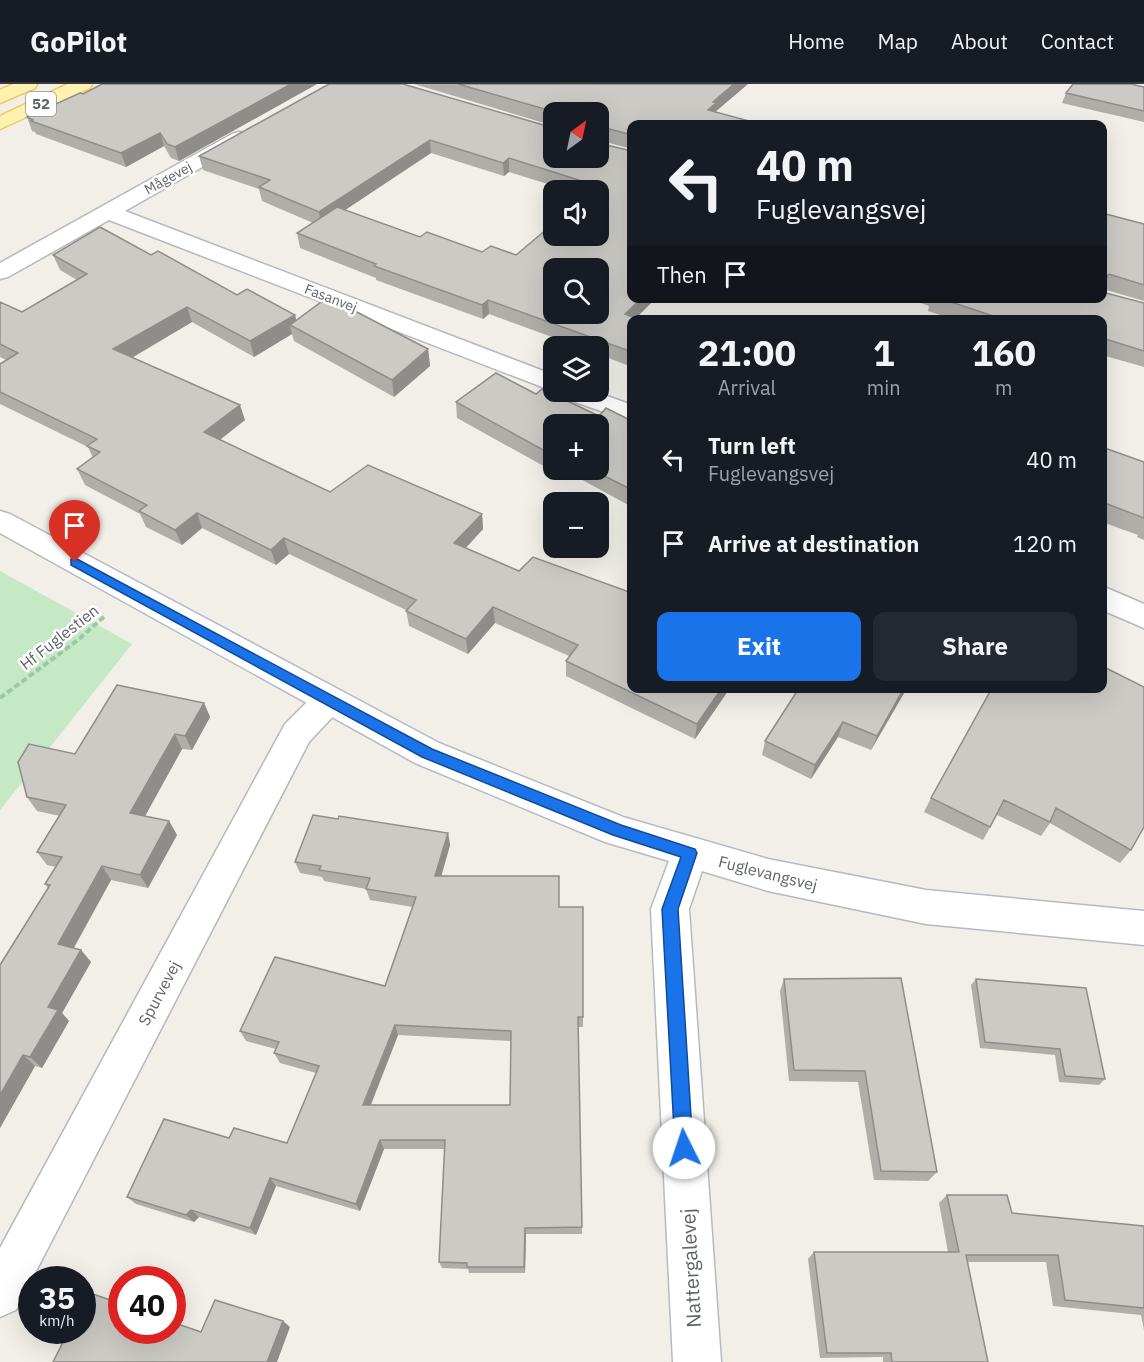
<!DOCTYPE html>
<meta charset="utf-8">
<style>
:root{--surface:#171b24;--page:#242831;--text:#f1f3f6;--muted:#9ea1a6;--line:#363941;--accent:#1a73e8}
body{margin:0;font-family:"IBM Plex Sans",sans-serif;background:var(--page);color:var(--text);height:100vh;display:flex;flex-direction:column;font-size:22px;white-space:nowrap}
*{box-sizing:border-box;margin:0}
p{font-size:20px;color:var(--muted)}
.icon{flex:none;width:33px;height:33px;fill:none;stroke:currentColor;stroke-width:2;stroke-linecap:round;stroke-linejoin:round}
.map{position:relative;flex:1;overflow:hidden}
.drawer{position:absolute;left:627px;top:231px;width:480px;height:378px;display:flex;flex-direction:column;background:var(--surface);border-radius:12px;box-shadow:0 6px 24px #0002}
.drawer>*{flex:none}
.guide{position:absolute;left:627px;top:36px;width:480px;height:183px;border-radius:12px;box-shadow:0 6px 24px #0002;background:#171b24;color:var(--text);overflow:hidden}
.needle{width:39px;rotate:33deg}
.tools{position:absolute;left:543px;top:18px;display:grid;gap:12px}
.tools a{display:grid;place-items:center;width:66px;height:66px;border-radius:12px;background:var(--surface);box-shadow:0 6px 24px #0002;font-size:30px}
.speed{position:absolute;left:18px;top:1182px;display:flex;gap:12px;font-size:30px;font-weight:700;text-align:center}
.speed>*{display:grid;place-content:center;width:78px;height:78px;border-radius:50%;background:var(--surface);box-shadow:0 6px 24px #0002;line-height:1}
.speed small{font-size:15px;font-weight:400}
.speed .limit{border:9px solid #d22;background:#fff;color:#111}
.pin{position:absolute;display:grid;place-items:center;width:51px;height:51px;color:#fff;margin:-62px -26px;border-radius:50% 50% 50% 0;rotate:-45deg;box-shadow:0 0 6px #0007}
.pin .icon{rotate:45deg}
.me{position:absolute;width:66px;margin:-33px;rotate:356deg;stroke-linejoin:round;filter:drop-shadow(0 0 4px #0008)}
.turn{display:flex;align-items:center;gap:21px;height:126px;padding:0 30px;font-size:27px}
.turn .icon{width:78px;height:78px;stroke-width:2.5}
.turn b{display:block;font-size:42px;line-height:51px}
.then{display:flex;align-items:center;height:57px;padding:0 30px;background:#0003;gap:12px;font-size:22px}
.eta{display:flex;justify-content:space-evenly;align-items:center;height:102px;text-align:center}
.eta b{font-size:36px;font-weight:800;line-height:42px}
.cta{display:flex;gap:12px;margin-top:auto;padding:12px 30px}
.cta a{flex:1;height:69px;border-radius:12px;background:var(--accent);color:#fff;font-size:24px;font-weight:800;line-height:69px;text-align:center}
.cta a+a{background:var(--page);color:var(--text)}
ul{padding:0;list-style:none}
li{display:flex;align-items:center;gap:18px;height:84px;padding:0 30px}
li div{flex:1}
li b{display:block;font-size:22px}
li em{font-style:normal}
header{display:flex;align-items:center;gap:36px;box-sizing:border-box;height:84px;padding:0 30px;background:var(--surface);border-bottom:2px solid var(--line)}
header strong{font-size:28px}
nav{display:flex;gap:33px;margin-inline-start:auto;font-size:21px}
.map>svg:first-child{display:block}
</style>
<header>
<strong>GoPilot</strong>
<nav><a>Home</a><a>Map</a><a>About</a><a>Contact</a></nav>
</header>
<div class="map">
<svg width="1144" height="1278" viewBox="0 0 1144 1278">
<rect width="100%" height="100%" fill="#f1efe8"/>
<path fill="#c5e8c5" d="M0 487 132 560 0 726Z"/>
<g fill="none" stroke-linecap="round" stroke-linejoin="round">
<g stroke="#b5b8bc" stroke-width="3">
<path id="street" d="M239 48 246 50 249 54 246 58 125 127 554 291 555 308 109 136 8 193 0 195V179L232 50Z
M560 308H596L632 321V338L564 314Z
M1102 502 1144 520V544L1102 526Z
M329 603 340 607 345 616 340 625 309 658 16 1226 0 1233V1164L285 640 318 607Z"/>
</g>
<g stroke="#b6babf" stroke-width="3">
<path id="secondary" d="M0 427 10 430 439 659 623 733 768 775 926 806 1144 827V861L926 840 768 807 702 787 689 825 721 1278H673L651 825 669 777 605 758 415 679 0 449Z"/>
</g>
<g stroke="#f2c960" stroke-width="3">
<path id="primary" d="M13 0H37L35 4 0 19V6Z
M68 0H92L90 4 0 45V32Z"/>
</g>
<path stroke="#9cc7a9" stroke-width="4" stroke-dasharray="6 3" stroke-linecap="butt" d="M0 614 78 556 106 531"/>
<use href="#street" fill="#fff" fill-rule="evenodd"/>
<use href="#secondary" fill="#fff" fill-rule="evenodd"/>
<use href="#primary" fill="#fff2af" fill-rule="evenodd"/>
</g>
<path fill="#afaea9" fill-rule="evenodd" d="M317 0 179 77 171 74 164 62 126 83 36 50 35 48 32 47 27 33 83 10Z
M329 0 598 74 632 214H656L636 234 632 236V283L598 270V262H577L489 230 483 235 376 196V194L300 164 297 149 313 139 262 117 259 105 203 86 199 72ZM431 69 504 92 509 88 567 106H598L516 171 482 168 420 153 345 126Z
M414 0H748L715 28 632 40V65L598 56V28H554V42Z
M1144 3V38L1062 19 1066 9Z
M1102 129 1144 140V217L1103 205Z
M53 171H151L237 211 297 237 428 265 430 282 394 313 294 257 292 250 254 273 192 238 132 274 245 336 220 356 330 408 482 430 483 445 466 464 632 604H730L695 655 566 592V577L569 572 495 539 468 570 409 542 406 526 289 470 276 481 202 444 182 461 146 443 140 430 85 401 77 385 93 374 88 363 0 320V280L6 276 0 273V218L22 228 77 196 60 186Z
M907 214H1102L1144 219V283L1102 271V236H955L928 227 929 222Z
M536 310 599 332 632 337V423L564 386 558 390 457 334 456 318ZM554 340 598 386H554Z
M1102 363 1144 378V456L1137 453 1138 451 1102 438Z
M907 604 871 666 838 653 811 695 762 671 765 657Z
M985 604H1102L1131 766 1120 779 1050 739 1041 752 997 731 983 756 924 728 931 714 990 607Z
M204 619 210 633 192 666 182 665 145 732 169 737 177 751 148 804 111 796 74 864 81 866 91 878 62 929 69 937 42 984 35 982 0 1044V881L48 804 45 800 56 783 47 781 37 768 60 732 37 727 27 713Z
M338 735 448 749 450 761 441 792 559 823H583V943H578L582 1150H526L525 1189H469L468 1185 442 1184 439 1178 445 1065H384L360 1127 276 1102 256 1151 199 1133 194 1138 136 1120 127 1113 229 1054 287 1059 316 989 280 979 274 969 276 965 246 957 240 947 385 902 413 823 370 816 366 805 324 797 322 793 300 789 295 778ZM398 951 511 957 510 1021H371Z
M901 894 937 1088 928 1097 874 1096 858 998 789 997 780 907 784 895Z
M976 895 1105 995 1099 1001 1059 998 1055 971 980 964 971 901Z
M947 1111 1012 1129 1144 1142V1246L1141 1231 1053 1222 1046 1178H968L988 1278H883V1273L820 1274 808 1175 814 1168H948L939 1119Z"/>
<path fill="#8f8d8a" d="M291 0H317L179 77 175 63Z
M734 0H748L715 28 708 26 713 18Z
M160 49 164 62 126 83 121 69Z
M430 56 431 69 321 142 319 128Z
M509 74V88L504 92 503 79Z
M1109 190 1102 205V198L1106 193Z
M642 214H656L634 236 625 230Z
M488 216 489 230 483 235 482 221Z
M187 223 192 238 119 281 113 265Z
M295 231 299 246 290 241 292 250 254 273 250 257Z
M428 265 430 282 394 313 392 296Z
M240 321 245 336 209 364 204 348Z
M558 386H564L558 390Z
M197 429 202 444 182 461 175 446Z
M482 430 483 445 456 474 454 459Z
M284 454 289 470 276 481 271 466Z
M493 523 495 539 468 570 466 555Z
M722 604H730L695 655 697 640Z
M904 604H907L871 666 877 652Z
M204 619 210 633 192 666 185 652Z
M843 638 838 653 811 695 815 681Z
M175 650 182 665 139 743 130 729Z
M169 737 177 751 148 804 140 791Z
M448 749 450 761 438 804 435 792Z
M102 782 111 796 69 872 58 860Z
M81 866 91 878 62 929 69 937 42 984 30 973 48 923Z
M395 941 398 951 367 1030 363 1021Z
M23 971 35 982 0 1044V1011Z
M380 1056 384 1065 360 1127 356 1120Z
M270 1094 276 1102 256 1151 250 1144Z
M191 1126 199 1133 194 1138 186 1131Z
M525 1144 526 1150 525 1189 524 1183Z
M283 1237 290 1243 277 1278H267Z"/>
<path fill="#cccac5" stroke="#8f8d8a" stroke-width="1.5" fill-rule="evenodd" d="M102 0H291L175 63 167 60 160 49 121 69 31 37 33 36 27 33 80 9 83 10Z
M329 0H403L554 44V74H598V59L632 67V214H642L625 230 640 236H632V268L488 216 482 221 374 182 376 180 297 149 337 123 420 153 427 148 482 168 491 162 516 171 554 139V152H598V106H593L598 102 509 74 503 79 430 56 319 128 259 103 270 96 199 72ZM554 184H598V230H554Z
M458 0H734L713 18 716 19 708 26 760 40H632V51L598 42V28H555Z
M1073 0H1131L1144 3V27L1066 9Z
M1102 129 1144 140V201L1109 190 1106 193V197L1102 198Z
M100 143 151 171 158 167 237 211 247 205 295 231 250 257 187 223 113 265 240 321 204 348 330 408 368 381 482 430 454 459 519 487 533 473 632 509V604H722L697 640 566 577 578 561 493 523 466 555 406 527 416 516 284 454 271 466 197 429 175 446 139 427 147 421 77 385 100 368 87 362 97 355 0 308V280L18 269 0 260V218L22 228 87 190 53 171Z
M1102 208 1144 219V267L1102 254V236H1005L939 214H1102Z
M328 213 428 265 392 296 290 241Z
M740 232 751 236H736Z
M496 289 536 310 542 305 599 332 606 324 632 337V406L593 386H598V340H554V372L456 318Z
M1102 363 1144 378V434L1102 418Z
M1102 582 1144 603V743L1131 766 1056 724 1050 738 1004 716 990 743 931 714 992 604H1102Z
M117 601 204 619 185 652 175 650 130 729 169 737 140 791 102 782 58 860 81 866 48 923 58 926 30 973 23 971 0 1011V881L50 801 45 800 62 773 37 768 66 721 27 713 18 678 29 660 75 670Z
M799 604H904L877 652 843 638 815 681 765 657Z
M313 731 338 735 339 732 448 749 435 792H559V823H583V933H578L582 1143 525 1144 524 1183H467V1179L439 1178 445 1056H380L356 1120 270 1094 250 1144 191 1126 186 1131 127 1113 164 1035 229 1054 234 1044 287 1059 319 982 274 969 279 958 240 947 275 873 385 902 416 813 366 805 370 794 319 786 321 782 295 778ZM395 941 511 947 510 1021H363Z
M901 894 937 1088 881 1087 865 987 794 986 784 895Z
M976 895 1086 904 1105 995 1065 992 1060 965 985 958Z
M947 1111H1007L1012 1129 1144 1142V1224L1065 1216 1058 1171H966L988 1278H892L891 1269H827L814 1168H959Z
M87 1208 122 1220V1246H172V1238L201 1248 215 1216 283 1237 267 1278H53L69 1246H82V1218Z"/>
<path fill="#1a73e8" stroke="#114b97" stroke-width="1.5" d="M75 474 432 665 621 741 695 765 697 769 678 825 693 1064 690 1070 684 1072 678 1070 675 1064 662 825 681 773 613 751 422 673 71 481V475Z"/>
<g text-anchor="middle" stroke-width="5" stroke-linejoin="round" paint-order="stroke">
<g font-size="14" fill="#5f6368" stroke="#fff">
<text transform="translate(168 94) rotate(-29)" y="5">Mågevej</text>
<text transform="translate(331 214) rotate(21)" y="5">Fasanvej</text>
</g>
<rect fill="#fff" stroke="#8f9295" stroke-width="1.5" x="26" y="8" width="30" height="24" rx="4.5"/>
<g font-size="15" font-weight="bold" fill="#5f6368">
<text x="41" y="25">52</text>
</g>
<g font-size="16" fill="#5f6368" stroke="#fff">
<text transform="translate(59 553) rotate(-38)" y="6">Hf Fuglestien</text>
<text transform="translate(768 789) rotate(14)" y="6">Fuglevangsvej</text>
<text transform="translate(159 909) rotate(-62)" y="6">Spurvevej</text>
</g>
<g font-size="20" fill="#5f6368" stroke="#fff">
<text transform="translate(691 1184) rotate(-93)" y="7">Nattergalevej</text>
</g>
</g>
</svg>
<div class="tools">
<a><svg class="needle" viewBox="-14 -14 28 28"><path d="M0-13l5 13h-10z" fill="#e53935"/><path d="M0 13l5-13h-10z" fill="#9ea1a6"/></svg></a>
<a><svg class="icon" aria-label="sound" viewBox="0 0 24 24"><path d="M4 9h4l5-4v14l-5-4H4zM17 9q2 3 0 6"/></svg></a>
<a><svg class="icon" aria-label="search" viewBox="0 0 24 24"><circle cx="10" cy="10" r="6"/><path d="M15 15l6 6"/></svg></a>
<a><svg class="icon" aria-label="layers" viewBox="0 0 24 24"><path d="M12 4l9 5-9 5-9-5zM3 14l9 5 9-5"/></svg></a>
<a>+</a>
<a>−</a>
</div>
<div class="speed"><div>35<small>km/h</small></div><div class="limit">40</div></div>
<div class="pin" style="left:75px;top:478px;background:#d93025"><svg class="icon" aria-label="arrive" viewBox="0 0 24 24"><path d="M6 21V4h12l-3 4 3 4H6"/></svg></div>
<svg class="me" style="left:684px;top:1064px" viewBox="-20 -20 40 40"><circle r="19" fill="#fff"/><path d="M0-13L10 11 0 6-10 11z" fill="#1a73e8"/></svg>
<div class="guide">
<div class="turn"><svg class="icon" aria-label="left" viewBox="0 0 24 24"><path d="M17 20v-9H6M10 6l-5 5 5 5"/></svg><div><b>40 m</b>Fuglevangsvej</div></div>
<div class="then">Then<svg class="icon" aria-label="arrive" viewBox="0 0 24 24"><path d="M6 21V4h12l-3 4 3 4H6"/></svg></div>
</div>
<section class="drawer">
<div class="eta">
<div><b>21:00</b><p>Arrival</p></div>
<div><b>1</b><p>min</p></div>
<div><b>160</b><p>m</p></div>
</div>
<ul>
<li><svg class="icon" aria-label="left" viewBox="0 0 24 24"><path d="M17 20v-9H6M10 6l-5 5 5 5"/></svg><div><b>Turn left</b><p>Fuglevangsvej</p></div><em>40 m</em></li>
<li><svg class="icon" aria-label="arrive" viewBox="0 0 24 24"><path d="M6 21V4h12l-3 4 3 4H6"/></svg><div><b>Arrive at destination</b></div><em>120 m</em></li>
</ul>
<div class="cta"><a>Exit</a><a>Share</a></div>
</section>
</div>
